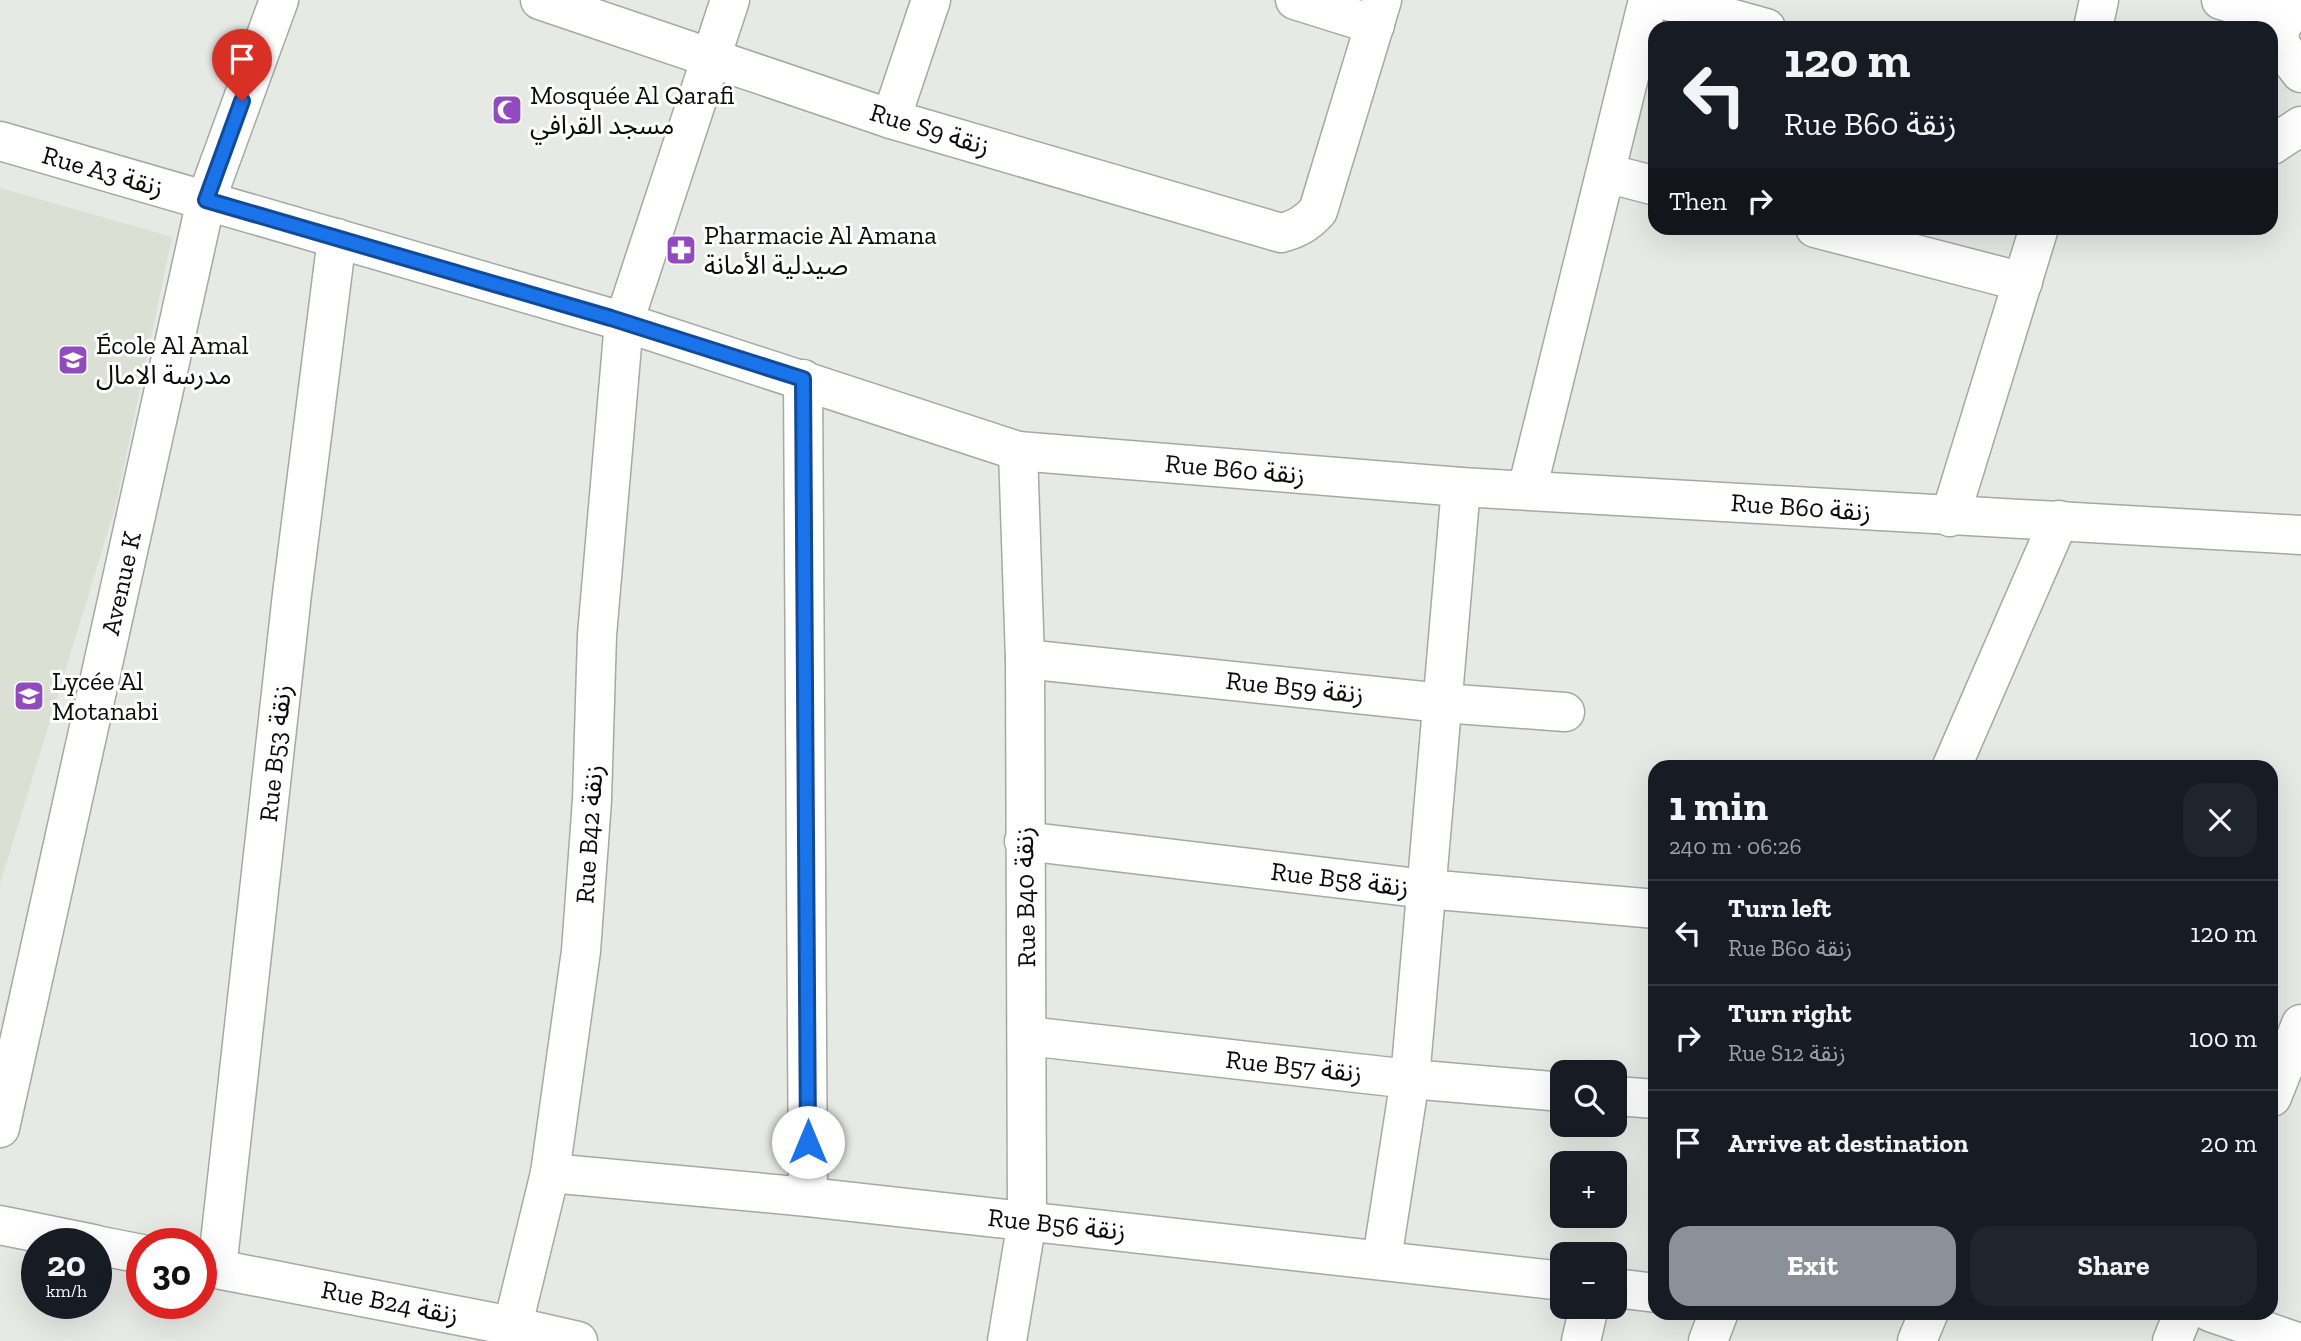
<!DOCTYPE html>
<meta charset="utf-8">
<style>
:root{--surface:#171b24;--page:#20242c;--text:#f1f3f6;--muted:#9ea1a6;--line:#363941;--accent:#8c9099}
body{margin:0;font-family:"Zilla Slab","Noto Sans Arabic",serif;background:var(--page);color:var(--text);height:100vh;display:flex;flex-direction:column;font-size:26px;white-space:nowrap}
*{box-sizing:border-box;margin:0}
p{font-size:23px;color:var(--muted)}
.icon{flex:none;width:38px;height:38px;fill:none;stroke:currentColor;stroke-width:2;stroke-linecap:round;stroke-linejoin:round}
.map{position:relative;flex:1;overflow:hidden}
.side{position:absolute;left:1648px;top:760px;width:630px;height:560px;display:flex;flex-direction:column;background:var(--surface);border-radius:21px;box-shadow:0 7px 28px #0002}
.side>*{flex:none}
.top-card{position:absolute;left:1648px;top:21px;width:630px;height:214px;border-radius:21px;box-shadow:0 7px 28px #0002;background:#171b24;color:var(--text);overflow:hidden}
.buttons{position:absolute;left:1550px;top:1060px;display:grid;gap:14px}
.buttons a{display:grid;place-items:center;width:77px;height:77px;border-radius:14px;background:var(--surface);box-shadow:0 7px 28px #0002;font-size:35px}
.speed{position:absolute;left:21px;top:1228px;display:flex;gap:14px;font-size:35px;font-weight:700;text-align:center}
.speed>*{display:grid;place-content:center;width:91px;height:91px;border-radius:50%;background:var(--surface);box-shadow:0 7px 28px #0002;line-height:1}
.speed small{font-size:18px;font-weight:400}
.speed .limit{border:10px solid #d22;background:#fff;color:#111}
.pin{position:absolute;display:grid;place-items:center;width:60px;height:60px;color:#fff;margin:-72px -30px;border-radius:50% 50% 50% 0;rotate:-45deg;box-shadow:0 0 7px #0007}
.pin .icon{rotate:45deg}
.me{position:absolute;width:77px;margin:-38px;rotate:0deg;stroke-linejoin:round;filter:drop-shadow(0 0 5px #0008)}
.turn{display:flex;align-items:center;gap:24px;height:147px;padding:0 21px;font-size:32px}
.turn .icon{width:91px;height:91px;stroke-width:2.5}
.turn b{display:block;font-size:49px;line-height:60px}
.then{display:flex;align-items:center;height:66px;padding:0 21px;background:#0003;gap:14px;font-size:26px}
.round{display:grid;place-items:center;flex:none;width:74px;height:74px;border-radius:21px;background:var(--page)}
.overview{display:flex;align-items:center;justify-content:space-between;height:119px;padding:0 21px}
h1{font-size:42px;font-weight:700;line-height:52px}
.action{display:flex;gap:14px;margin-top:auto;padding:14px 21px}
.action a{flex:1;height:80px;border-radius:21px;background:var(--accent);color:#fff;font-size:28px;font-weight:700;line-height:80px;text-align:center}
.action a+a{background:var(--page);color:var(--text)}
ul{padding:0;list-style:none}
li{display:flex;align-items:center;gap:21px;height:105px;padding:0 21px;border-top:2px solid var(--line)}
li div{flex:1}
li b{display:block;font-size:26px}
li em{font-style:normal}
.map>svg:first-child{display:block}
</style>
<div class="map">
<svg width="2301" height="1341" viewBox="0 0 2301 1341">
<rect width="100%" height="100%" fill="#e6e9e4"/>
<path fill="#dae0d4" d="M0 188 172 237 115 508 0 884Z"/>
<g fill="none" stroke-linecap="round" stroke-linejoin="round">
<g stroke="#a5a8a3" stroke-width="41">
<g id="street">
<path d="M540 0 891 119 1281 233C1297 229 1307 223 1318 211L1382 0"/>
<path d="M1295 0 1375 25"/>
<path d="M1664 0 1766 28"/>
<path d="M2221 0 2284 20"/>
<path d="M2301 0C2271 35 2274 39 2301 73"/>
<path d="M2093 28 2099 0"/>
<path d="M891 119 931 0"/>
<path d="M2272 145 2301 126"/>
<path d="M1606 173 1656 186"/>
<path d="M1815 228 2023 282"/>
<path d="M803 379 808 1197"/>
<path d="M1527 490 1648 0"/>
<path d="M1950 517 2039 228"/>
<path d="M1025 659 1442 703 1565 712"/>
<path d="M1952 766 2059 520"/>
<path d="M1024 841 1426 889 1656 909"/>
<path d="M1027 1036 1410 1079 1563 1092"/>
<path d="M1615 1096 1656 1099"/>
<path d="M2272 1097 2301 1024"/>
<path id="s1" d="M0 1128 206 200 279 0"/>
<path d="M550 1173 808 1197 1563 1281"/>
<path d="M0 1225 94 1244"/>
<path d="M96 1245 142 1254"/>
<path d="M1382 1259 1410 1079 1461 487"/>
<path d="M201 1266 512 1326 578 1341"/>
<path d="M217 1269 292 594 337 238"/>
<path d="M1615 1288 1656 1293"/>
<path d="M2210 1312 2294 1341"/>
<path d="M509 1341 550 1173 581 951 592 800 597 635 624 322 730 0"/>
<path d="M1007 1341 1027 1221 1025 659 1018 451"/>
<path d="M1581 1341 1589 1307"/>
<path d="M1708 1341 1719 1312"/>
<path d="M1917 1341 1929 1312"/>
<path d="M2172 1341 2184 1312"/>
</g>
</g>
<g stroke="#a5a8a3" stroke-width="41">
<path id="secondary" d="M0 141 611 318 1018 451 1461 487 2301 535"/>
</g>
<use href="#street" stroke="#fff" stroke-width="38"/>
<use href="#secondary" stroke="#fff" stroke-width="38"/>
</g>
<g fill="none" stroke-linecap="round" stroke-linejoin="round">
<g stroke="#114b97" stroke-width="18">
<path id="route" d="M242 101 206 200 611 318 803 379 808 1142"/>
</g>
<use href="#route" stroke="#1a73e8" stroke-width="12"/>
</g>
<defs>
<g id="mosque-square" transform="scale(1.575)"><rect x="-9" y="-9" width="18" height="18" rx="4" fill="#914bbf" stroke="#fff"/><path d="M3.5-4.9A6 6 0 1 0 3.5 4.9A5 5 0 1 1 3.5-4.9Z" fill="#fff"/></g>
<g id="pharmacy-square" transform="scale(1.575)"><rect x="-9" y="-9" width="18" height="18" rx="4" fill="#914bbf" stroke="#fff"/><path d="M-2-6h4v4h4v4h-4v4h-4v-4h-4v-4h4Z" fill="#fff"/></g>
<g id="school-square" transform="scale(1.575)"><rect x="-9" y="-9" width="18" height="18" rx="4" fill="#914bbf" stroke="#fff"/><path d="M0-5L7-2L0 1L-7-2ZM-4 1L0 2.5L4 1V4Q0 6-4 4Z" fill="#fff"/></g>
</defs>
<g fill-rule="evenodd">
<use href="#mosque-square" x="507" y="110"/>
<use href="#pharmacy-square" x="681" y="250"/>
<use href="#school-square" x="73" y="360"/>
<use href="#school-square" x="29" y="696"/>
</g>
<g text-anchor="middle" stroke-width="6" stroke-linejoin="round" paint-order="stroke">
<g font-size="26" fill="#0b0c0a" stroke="#fff" text-anchor="start">
<text x="530" y="104">Mosquée Al Qarafi<tspan x="530" dy="30">مسجد القرافي</tspan></text>
<text x="704" y="244">Pharmacie Al Amana<tspan x="704" dy="30">صيدلية الأمانة</tspan></text>
<text x="96" y="354">École Al Amal<tspan x="96" dy="30">مدرسة الامال</tspan></text>
<text x="52" y="690">Lycée Al<tspan x="52" dy="30">Motanabi</tspan></text>
</g>
<g font-size="26" fill="#0b0c0a" stroke="#fff">
<text transform="translate(930 129) rotate(17)" y="9">Rue S9 زنقة</text>
<text transform="translate(103 171) rotate(16)" y="9">Rue A3 زنقة</text>
<text transform="translate(1235 469) rotate(5)" y="9">Rue B60 زنقة</text>
<text transform="translate(1801 507) rotate(4)" y="9">Rue B60 زنقة</text>
<text dy="9" stroke="none"><textPath href="#s1" startOffset="558">Avenue K</textPath></text>
<text transform="translate(1295 687) rotate(6)" y="9">Rue B59 زنقة</text>
<text transform="translate(275 753) rotate(-84)" y="9">Rue B53 زنقة</text>
<text transform="translate(589 834) rotate(-86)" y="9">Rue B42 زنقة</text>
<text transform="translate(1340 879) rotate(7)" y="9">Rue B58 زنقة</text>
<text transform="translate(1025 897) rotate(-91)" y="9">Rue B40 زنقة</text>
<text transform="translate(1294 1066) rotate(6)" y="9">Rue B57 زنقة</text>
<text transform="translate(1057 1224) rotate(6)" y="9">Rue B56 زنقة</text>
<text transform="translate(390 1302) rotate(11)" y="9">Rue B24 زنقة</text>
</g>
</g>
</svg>
<div class="buttons">
<a><svg class="icon" aria-label="search" viewBox="0 0 24 24"><circle cx="10" cy="10" r="6"/><path d="M15 15l6 6"/></svg></a>
<a>+</a>
<a>−</a>
</div>
<div class="speed"><div>20<small>km/h</small></div><div class="limit">30</div></div>
<div class="pin" style="left:242px;top:101px;background:#d93025"><svg class="icon" aria-label="arrive" viewBox="0 0 24 24"><path d="M6 21V4h12l-3 4 3 4H6"/></svg></div>
<svg class="me" style="left:808px;top:1142px" viewBox="-20 -20 40 40"><circle r="19" fill="#fff"/><path d="M0-13L10 11 0 6-10 11z" fill="#1a73e8"/></svg>
<div class="top-card">
<div class="turn"><svg class="icon" aria-label="left" viewBox="0 0 24 24"><path d="M17 20v-9H6M10 6l-5 5 5 5"/></svg><div><b>120 m</b>Rue B60 زنقة</div></div>
<div class="then">Then<svg class="icon" aria-label="right" viewBox="0 0 24 24"><path d="M7 20v-9h11M14 6l5 5-5 5"/></svg></div>
</div>
<section class="side">
<div class="overview"><div><h1>1 min</h1><p>240 m · 06:26</p></div><a class="round"><svg class="icon" aria-label="close" viewBox="0 0 24 24"><path d="M6 6l12 12M18 6L6 18"/></svg></a></div>
<ul>
<li><svg class="icon" aria-label="left" viewBox="0 0 24 24"><path d="M17 20v-9H6M10 6l-5 5 5 5"/></svg><div><b>Turn left</b><p>Rue B60 زنقة</p></div><em>120 m</em></li>
<li><svg class="icon" aria-label="right" viewBox="0 0 24 24"><path d="M7 20v-9h11M14 6l5 5-5 5"/></svg><div><b>Turn right</b><p>Rue S12 زنقة</p></div><em>100 m</em></li>
<li><svg class="icon" aria-label="arrive" viewBox="0 0 24 24"><path d="M6 21V4h12l-3 4 3 4H6"/></svg><div><b>Arrive at destination</b></div><em>20 m</em></li>
</ul>
<div class="action"><a>Exit</a><a>Share</a></div>
</section>
</div>
